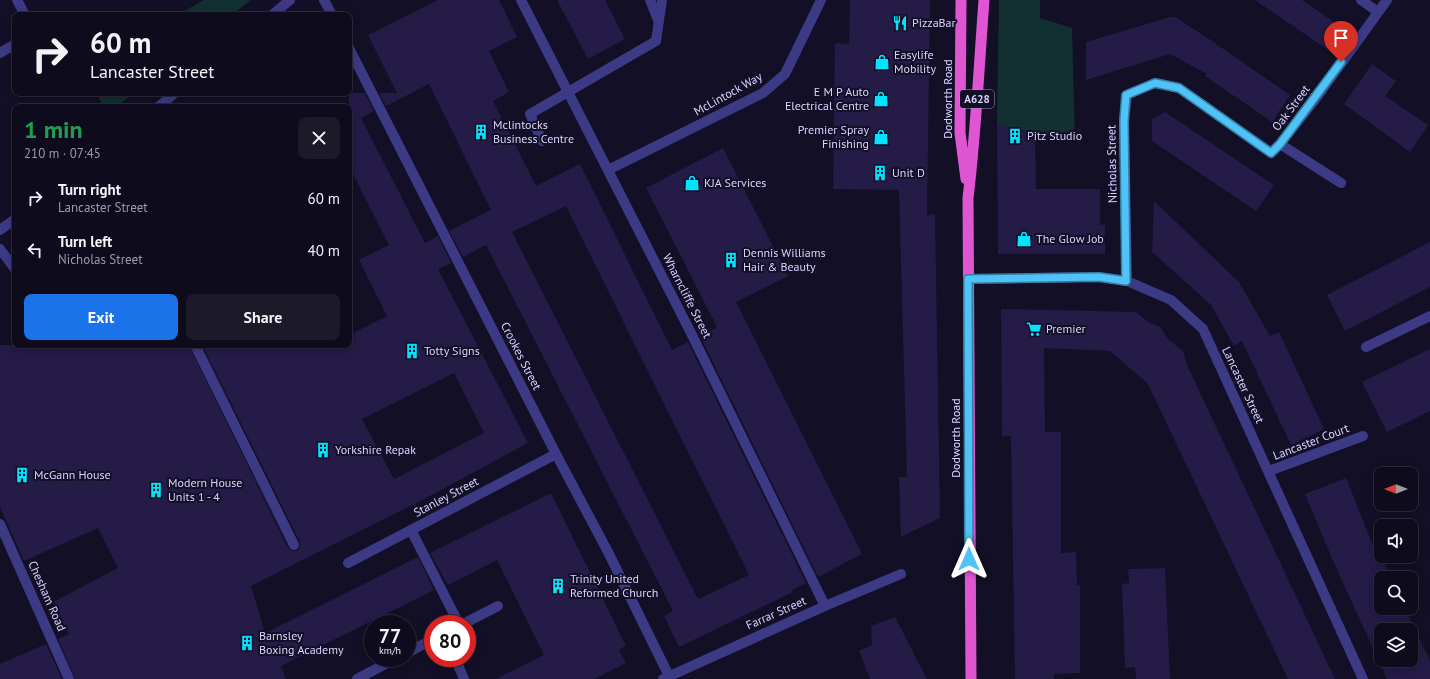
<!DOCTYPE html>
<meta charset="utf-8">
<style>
:root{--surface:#0e0b1c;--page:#1c1929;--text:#f1f3f6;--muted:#9b9ba3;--line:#2e2b3b;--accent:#1a73e8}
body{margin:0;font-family:"PT Sans",sans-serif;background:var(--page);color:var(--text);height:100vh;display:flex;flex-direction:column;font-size:15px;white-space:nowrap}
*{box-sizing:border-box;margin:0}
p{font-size:13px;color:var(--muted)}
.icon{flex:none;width:22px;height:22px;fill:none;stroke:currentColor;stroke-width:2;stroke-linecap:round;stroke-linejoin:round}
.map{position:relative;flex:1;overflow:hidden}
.drawer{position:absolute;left:12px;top:104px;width:340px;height:244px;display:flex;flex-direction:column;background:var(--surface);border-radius:8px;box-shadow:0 2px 10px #0003,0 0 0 1px var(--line)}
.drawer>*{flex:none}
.hud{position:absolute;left:12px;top:12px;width:340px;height:84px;border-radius:8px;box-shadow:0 2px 10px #0003,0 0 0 1px var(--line);background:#0e0b1c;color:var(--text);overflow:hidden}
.needle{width:26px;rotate:270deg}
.tools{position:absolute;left:1374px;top:467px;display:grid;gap:8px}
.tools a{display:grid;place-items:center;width:44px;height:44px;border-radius:8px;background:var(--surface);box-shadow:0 2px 10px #0003,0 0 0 1px var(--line);font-size:20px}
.speed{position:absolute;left:364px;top:615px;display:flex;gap:8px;font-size:20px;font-weight:700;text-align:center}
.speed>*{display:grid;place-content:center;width:52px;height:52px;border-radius:50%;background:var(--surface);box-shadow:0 2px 10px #0003,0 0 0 1px var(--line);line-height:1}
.speed small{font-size:10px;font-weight:400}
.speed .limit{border:6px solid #d22;background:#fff;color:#111}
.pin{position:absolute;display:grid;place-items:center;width:34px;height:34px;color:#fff;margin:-41px -17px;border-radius:50% 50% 50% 0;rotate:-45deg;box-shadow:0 0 4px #0007}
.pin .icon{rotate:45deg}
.me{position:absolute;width:44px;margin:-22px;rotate:0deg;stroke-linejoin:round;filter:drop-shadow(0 0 3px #0008)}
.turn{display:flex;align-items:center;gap:14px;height:84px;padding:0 12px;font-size:18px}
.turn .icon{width:52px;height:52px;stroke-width:2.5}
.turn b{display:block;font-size:28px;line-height:34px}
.round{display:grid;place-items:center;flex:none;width:42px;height:42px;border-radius:8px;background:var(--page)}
.headline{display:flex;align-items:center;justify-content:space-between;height:68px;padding:0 12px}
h1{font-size:24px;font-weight:700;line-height:30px;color:#1e9e55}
.primary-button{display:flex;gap:8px;margin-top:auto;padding:8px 12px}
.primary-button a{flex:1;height:46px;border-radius:8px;background:var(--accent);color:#fff;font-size:16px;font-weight:700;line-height:46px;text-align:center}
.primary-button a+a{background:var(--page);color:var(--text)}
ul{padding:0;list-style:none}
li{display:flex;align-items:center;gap:12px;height:52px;padding:0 12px}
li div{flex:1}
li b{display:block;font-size:15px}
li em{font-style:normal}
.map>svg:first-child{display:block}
</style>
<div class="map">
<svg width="1430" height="679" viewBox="0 0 1430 679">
<rect width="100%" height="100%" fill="#130f26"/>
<path fill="#12302f" d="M204 0H251L232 15H177Z
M999 0H1040V18L1072 28 1075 142 997 124Z
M96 93H134L116 107H104Z"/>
<path fill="#241b47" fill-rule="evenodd" d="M438 0H499L517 37 489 51 509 92 493 101 536 186 580 164 672 350 688 342 806 583 792 590 793 592 679 647 664 616 673 611 486 245 463 257 449 231 491 210 429 84 386 106 379 93H397L368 35ZM566 206 749 575 698 599 512 232Z
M557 0H605L625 39 588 59Z
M850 0H930L927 215 935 214 940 518 901 537 899 477H907L899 190 833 189 835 43 849 44Z
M1255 0H1302L1343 28 1328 50Z
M1170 17H1175L1206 37 1290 95 1272 122 1205 76 1207 74 1170 54 1086 80V42Z
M1372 64 1396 81 1385 96 1428 125 1410 152 1344 104Z
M349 93H365L374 111 361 118 425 243 438 236 451 263 438 269 528 443 426 498 251 586 265 633 418 557 434 590 281 666 286 679H75L58 639 69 634 53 602 118 568 98 528 24 561 0 507V345H189L288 548 293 551H297L300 546V542L202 345H349V335L387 316 359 260 389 245 349 166ZM454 373 484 433 394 479 362 419Z
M1165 112 1274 185 1256 211 1152 141V119Z
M997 124 1035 133 1036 189H1100V225L1105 224V254H998Z
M723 148 788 276 736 302 862 554 818 577 700 336 717 327 646 188Z
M1154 201 1239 282 1270 336 1279 332 1324 429 1291 445 1242 341 1234 346 1211 305 1152 252Z
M1430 242V287L1345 331 1327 295Z
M1001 309 1136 312 1148 322 1160 327 1169 340 1183 351 1187 365 1335 679H1288L1148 384 1110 351 1044 348 1045 432H1061V553L1076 552 1077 586 1080 585V673L1054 674V679H1015L1011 436H1002Z
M1430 349V411L1387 432 1362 382Z
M1346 478 1374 548 1377 546 1391 578H1381V608H1405L1430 661V679H1387L1333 561 1305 494ZM1381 630H1411V660H1381Z
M551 493 626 646 619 650 626 663 594 679H495L544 655 497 560 448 585 430 553Z
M1165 568 1170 679H1136L1135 667 1125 668 1122 584 1129 583 1128 569Z
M895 617 927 679H870L859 651 872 645 871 626Z
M46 644 62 679H0V664Z"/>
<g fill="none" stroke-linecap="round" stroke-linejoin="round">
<path stroke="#3d3a85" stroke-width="10" d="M650 0 658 20
M542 141 530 114 656 41 662 0
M1280 144 1341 183
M0 249 15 269
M195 345 294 545
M1269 471 1363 436
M0 524 69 679
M411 530 459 624
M463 624 498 606
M407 653 433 639
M455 658 464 679
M357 679 397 658"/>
<path stroke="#3d3a85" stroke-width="10" d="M17 0 25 15
M324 0 332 15
M521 0 690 331 825 606
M1361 0 1378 12
M349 48 556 454 608 552 669 676
M0 53 15 44
M608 170 763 93 785 74 821 0
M968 279 1099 277 1127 281 1171 300 1203 329 1363 679
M1127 281 1124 121 1127 95 1155 83 1179 88 1271 153 1280 144 1314 101 1387 0
M1366 347 1430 316
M348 563 556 454
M663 679 825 606 901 574"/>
<path stroke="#3d3a85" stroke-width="10" d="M272 15 290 0
M158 107 175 93
M0 230 15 219"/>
<path stroke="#e055d1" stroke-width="11" d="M961 0 960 133 966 179
M971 679 968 198C976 132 979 66 984 0"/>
</g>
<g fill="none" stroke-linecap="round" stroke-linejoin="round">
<g stroke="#337fa1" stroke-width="10">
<path id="route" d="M969 559 968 279 1099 277 1126 281 1124 121 1126 95 1155 83 1179 88 1271 153 1280 144 1341 62"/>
</g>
<use href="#route" stroke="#4fc3f7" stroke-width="7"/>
</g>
<defs>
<g id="restaurant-bare" transform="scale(1.2)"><path d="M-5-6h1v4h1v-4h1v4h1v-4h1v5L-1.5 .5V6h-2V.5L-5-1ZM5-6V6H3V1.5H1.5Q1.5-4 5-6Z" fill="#00e5ff" stroke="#130f26" stroke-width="2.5" paint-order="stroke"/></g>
<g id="shop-bare" transform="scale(1.2)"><path d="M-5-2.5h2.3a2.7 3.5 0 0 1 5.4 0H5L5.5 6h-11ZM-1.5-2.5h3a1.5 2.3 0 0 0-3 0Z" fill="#00e5ff" stroke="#130f26" stroke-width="2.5" paint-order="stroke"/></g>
<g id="building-bare" transform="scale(1.2)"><path d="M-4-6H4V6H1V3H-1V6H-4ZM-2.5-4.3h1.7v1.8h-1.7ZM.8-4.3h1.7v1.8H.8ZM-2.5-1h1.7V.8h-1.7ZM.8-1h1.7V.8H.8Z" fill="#00e5ff" stroke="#130f26" stroke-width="2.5" paint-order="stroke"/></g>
<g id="supermarket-bare" transform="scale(1.2)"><path d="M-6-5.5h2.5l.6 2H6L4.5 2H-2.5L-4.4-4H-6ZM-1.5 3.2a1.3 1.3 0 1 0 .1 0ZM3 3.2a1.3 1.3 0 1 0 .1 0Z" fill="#00e5ff" stroke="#130f26" stroke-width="2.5" paint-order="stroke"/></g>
</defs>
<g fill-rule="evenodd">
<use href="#restaurant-bare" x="900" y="23"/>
<use href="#shop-bare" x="882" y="62"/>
<use href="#shop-bare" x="881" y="99"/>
<use href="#building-bare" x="481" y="132"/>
<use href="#building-bare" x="1015" y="136"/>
<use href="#shop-bare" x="881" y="137"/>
<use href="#building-bare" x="880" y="173"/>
<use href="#shop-bare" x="692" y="183"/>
<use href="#shop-bare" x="1024" y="239"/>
<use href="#building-bare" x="731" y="260"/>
<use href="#supermarket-bare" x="1034" y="329"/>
<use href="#building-bare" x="412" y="351"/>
<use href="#building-bare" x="323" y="450"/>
<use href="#building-bare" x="22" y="475"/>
<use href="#building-bare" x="156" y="490"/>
<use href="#building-bare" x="558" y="586"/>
<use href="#building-bare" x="247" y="643"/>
</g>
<g text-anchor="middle" stroke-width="4" stroke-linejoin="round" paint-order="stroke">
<rect fill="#130f26" stroke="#9e99be" stroke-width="1" x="960" y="90" width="34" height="18" rx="3"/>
<g font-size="11" font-weight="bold" fill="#d9d4ff">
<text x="977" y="103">A628</text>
</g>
<g font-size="12" fill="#d9d4ff" stroke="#130f26" text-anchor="start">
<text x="912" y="27">PizzaBar</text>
<text x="894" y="59">Easylife<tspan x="894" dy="14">Mobility</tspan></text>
<text x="869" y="96" text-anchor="end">E M P Auto<tspan x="869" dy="14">Electrical Centre</tspan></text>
<text x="493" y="129">Mclintocks<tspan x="493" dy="14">Business Centre</tspan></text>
<text x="869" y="134" text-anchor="end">Premier Spray<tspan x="869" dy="14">Finishing</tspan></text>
<text x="1027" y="140">Pitz Studio</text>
<text x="892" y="177">Unit D</text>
<text x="704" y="187">KJA Services</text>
<text x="1036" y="243">The Glow Job</text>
<text x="743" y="257">Dennis Williams<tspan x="743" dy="14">Hair &amp; Beauty</tspan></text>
<text x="1046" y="333">Premier</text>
<text x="424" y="355">Totty Signs</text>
<text x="335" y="454">Yorkshire Repak</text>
<text x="34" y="479">McGann House</text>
<text x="168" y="487">Modern House<tspan x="168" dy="14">Units 1 - 4</tspan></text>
<text x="570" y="583">Trinity United<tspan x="570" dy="14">Reformed Church</tspan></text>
<text x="259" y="640">Barnsley<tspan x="259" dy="14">Boxing Academy</tspan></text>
</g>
<g font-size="12" fill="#d9d4ff" stroke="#130f26">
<text transform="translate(728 94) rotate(-29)" y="4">McLintock Way</text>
<text transform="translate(948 99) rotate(-90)" y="4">Dodworth Road</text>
<text transform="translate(1291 108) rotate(-53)" y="4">Oak Street</text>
<text transform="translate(1112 164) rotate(-91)" y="4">Nicholas Street</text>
<text transform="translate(687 296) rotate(63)" y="4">Wharncliffe Street</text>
<text transform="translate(521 356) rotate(63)" y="4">Crookes Street</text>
<text transform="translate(1243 385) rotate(65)" y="4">Lancaster Street</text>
<text transform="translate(956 438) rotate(-90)" y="4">Dodworth Road</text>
<text transform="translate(1311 442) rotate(-21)" y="4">Lancaster Court</text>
<text transform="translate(446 497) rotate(-28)" y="4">Stanley Street</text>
<text transform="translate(47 596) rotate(66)" y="4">Chesham Road</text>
<text transform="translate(776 613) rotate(-24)" y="4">Farrar Street</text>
</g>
</g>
</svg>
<div class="tools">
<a><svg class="needle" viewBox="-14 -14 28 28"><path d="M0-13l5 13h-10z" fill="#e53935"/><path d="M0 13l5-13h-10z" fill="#9b9ba3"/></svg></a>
<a><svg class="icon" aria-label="sound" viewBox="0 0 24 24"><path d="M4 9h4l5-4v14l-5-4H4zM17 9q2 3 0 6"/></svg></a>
<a><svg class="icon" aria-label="search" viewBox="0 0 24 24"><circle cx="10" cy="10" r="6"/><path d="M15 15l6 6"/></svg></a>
<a><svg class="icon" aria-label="layers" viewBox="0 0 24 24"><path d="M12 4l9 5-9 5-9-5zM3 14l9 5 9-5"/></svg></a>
</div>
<div class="speed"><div>77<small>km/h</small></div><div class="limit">80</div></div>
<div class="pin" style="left:1341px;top:62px;background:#d93025"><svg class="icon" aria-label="arrive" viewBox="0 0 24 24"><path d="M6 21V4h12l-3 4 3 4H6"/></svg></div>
<svg class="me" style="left:969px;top:559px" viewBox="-20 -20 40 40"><path d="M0-17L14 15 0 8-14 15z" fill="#4fc3f7" stroke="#fff" stroke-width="4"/></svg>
<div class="hud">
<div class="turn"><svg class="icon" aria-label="right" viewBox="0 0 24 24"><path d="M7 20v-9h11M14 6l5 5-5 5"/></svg><div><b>60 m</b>Lancaster Street</div></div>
</div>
<section class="drawer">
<div class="headline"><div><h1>1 min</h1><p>210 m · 07:45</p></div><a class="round"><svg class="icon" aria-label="close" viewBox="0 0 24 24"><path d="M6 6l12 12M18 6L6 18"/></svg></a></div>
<ul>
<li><svg class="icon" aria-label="right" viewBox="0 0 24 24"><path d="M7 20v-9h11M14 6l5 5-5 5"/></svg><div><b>Turn right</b><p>Lancaster Street</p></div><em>60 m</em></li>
<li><svg class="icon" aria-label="left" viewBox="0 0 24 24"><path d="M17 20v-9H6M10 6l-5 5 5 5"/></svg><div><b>Turn left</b><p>Nicholas Street</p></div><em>40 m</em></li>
</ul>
<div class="primary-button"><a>Exit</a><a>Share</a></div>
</section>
</div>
